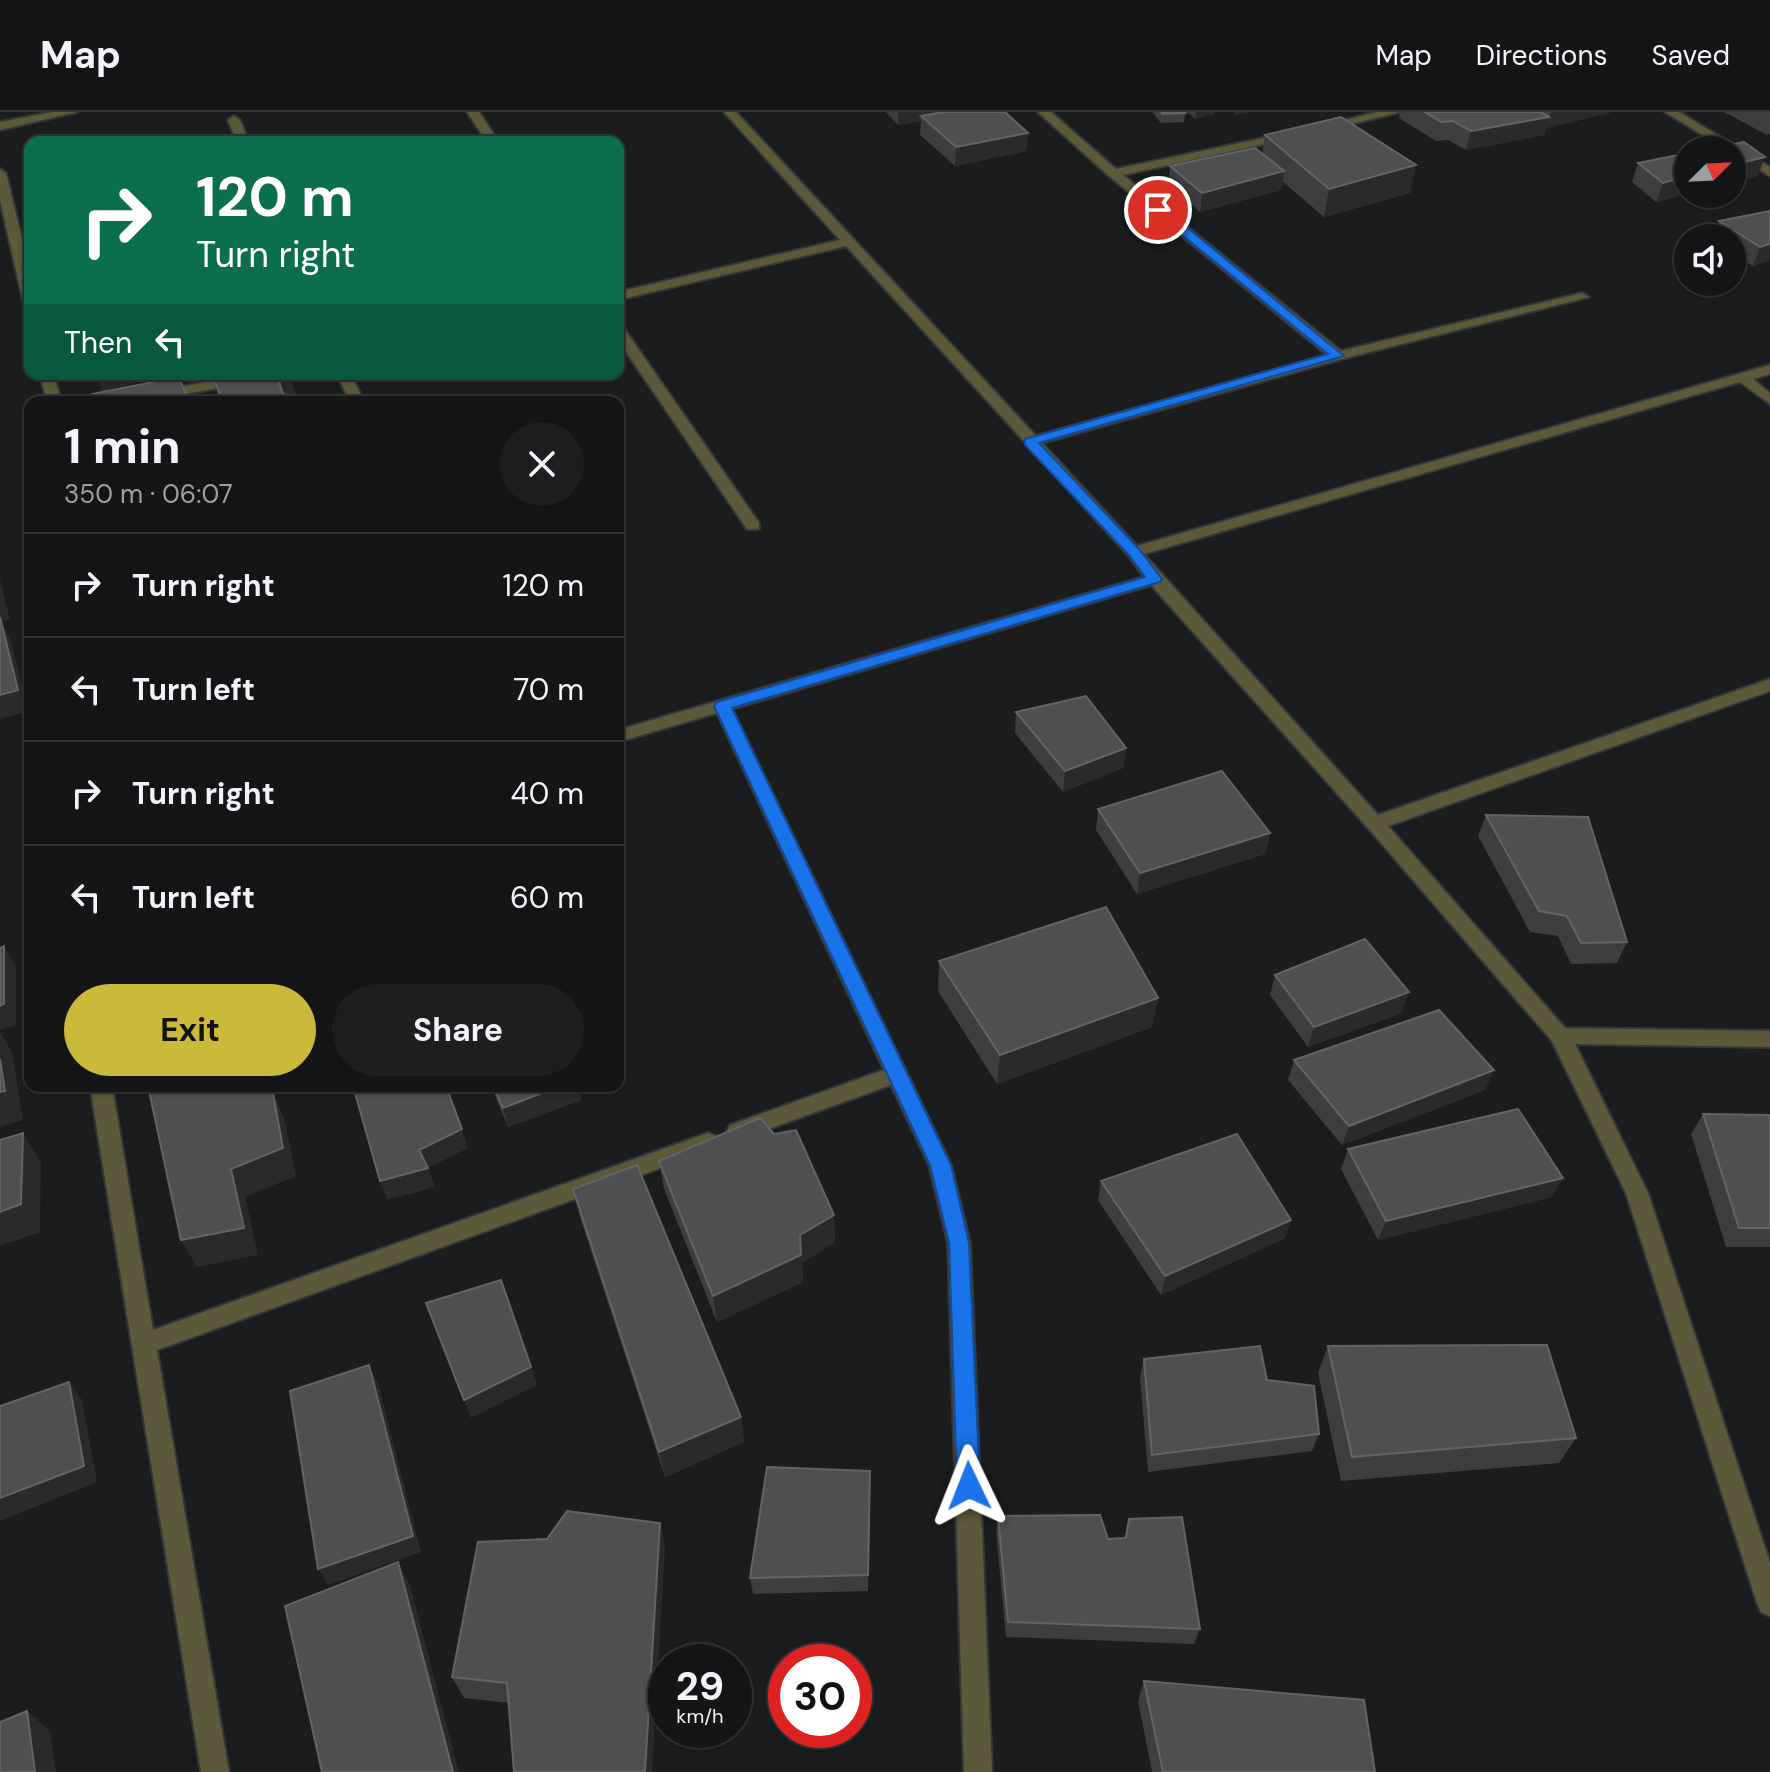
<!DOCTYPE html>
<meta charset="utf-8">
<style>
:root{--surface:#141516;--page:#1d1e1f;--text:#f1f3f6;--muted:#9d9fa1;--line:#333435;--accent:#cbba39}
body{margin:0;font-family:"DM Sans",sans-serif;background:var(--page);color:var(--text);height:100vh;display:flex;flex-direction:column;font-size:30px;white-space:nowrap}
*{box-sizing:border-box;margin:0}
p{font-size:26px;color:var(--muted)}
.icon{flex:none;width:44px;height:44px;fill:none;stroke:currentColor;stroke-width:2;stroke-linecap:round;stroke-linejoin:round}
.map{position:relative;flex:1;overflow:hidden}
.sheet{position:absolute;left:24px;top:284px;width:600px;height:696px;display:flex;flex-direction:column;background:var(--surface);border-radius:16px;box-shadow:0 2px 6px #0004,0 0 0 2px var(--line)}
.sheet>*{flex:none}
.top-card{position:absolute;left:24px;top:24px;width:600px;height:244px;border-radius:16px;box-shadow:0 2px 6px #0004,0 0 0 2px var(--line);background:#0b6e4f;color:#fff;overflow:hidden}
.needle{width:52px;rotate:66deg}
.tools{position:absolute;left:1674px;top:24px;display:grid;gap:16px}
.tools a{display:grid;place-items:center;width:72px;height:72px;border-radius:50%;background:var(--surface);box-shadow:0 2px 6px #0004,0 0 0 2px var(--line);font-size:40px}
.speed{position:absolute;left:648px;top:1532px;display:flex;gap:16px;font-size:40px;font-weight:700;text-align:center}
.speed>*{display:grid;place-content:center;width:104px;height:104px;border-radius:50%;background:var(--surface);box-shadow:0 2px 6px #0004,0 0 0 2px var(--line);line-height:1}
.speed small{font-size:20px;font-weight:400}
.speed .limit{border:12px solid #d22;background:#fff;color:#111}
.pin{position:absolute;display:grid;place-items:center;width:68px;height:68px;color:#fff;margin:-34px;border:4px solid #fff;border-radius:50%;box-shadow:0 2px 8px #0007}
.me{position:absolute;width:88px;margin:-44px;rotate:358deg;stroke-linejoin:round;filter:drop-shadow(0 0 6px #0008)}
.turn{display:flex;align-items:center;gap:28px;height:168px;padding:0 40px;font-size:36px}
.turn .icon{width:104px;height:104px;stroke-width:2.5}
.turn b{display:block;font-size:56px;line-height:68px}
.then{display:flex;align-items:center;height:76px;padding:0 40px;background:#0003;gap:16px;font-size:30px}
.round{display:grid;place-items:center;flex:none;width:84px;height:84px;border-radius:42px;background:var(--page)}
.overview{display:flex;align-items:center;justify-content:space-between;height:136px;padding:0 40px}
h1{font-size:48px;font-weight:700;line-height:60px}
.button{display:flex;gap:16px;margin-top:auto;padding:16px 40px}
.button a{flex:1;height:92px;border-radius:48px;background:var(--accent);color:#111;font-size:32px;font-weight:700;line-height:92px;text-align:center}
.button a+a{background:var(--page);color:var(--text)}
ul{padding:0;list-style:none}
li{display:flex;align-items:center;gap:24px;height:104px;padding:0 40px;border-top:2px solid var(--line)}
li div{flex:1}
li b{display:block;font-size:30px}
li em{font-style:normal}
header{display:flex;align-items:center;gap:48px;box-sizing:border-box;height:112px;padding:0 40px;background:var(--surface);border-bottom:2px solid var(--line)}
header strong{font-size:38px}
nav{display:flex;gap:44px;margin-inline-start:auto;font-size:28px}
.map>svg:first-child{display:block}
</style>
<header>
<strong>Map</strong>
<nav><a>Map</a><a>Directions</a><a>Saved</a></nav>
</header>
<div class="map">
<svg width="1770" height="1660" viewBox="0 0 1770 1660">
<rect width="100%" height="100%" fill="#1a1c1e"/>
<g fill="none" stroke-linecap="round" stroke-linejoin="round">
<g stroke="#343638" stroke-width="4">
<path id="street" d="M53 0H77L0 18V10Z
M467 0H479L499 30H487Z
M724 0H736L1036 324 1327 243 1109 64 1038 0H1051L1116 57 1292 20V26L1123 63 1341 239 1582 181 1589 185 1342 247 1042 331 1137 434 1770 253V262L1753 267 1770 281V292L1740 270 1144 442 1378 703 1770 567V579L1388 714 1565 916 1770 919V935L1575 932 1648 1081 1770 1451V1504L1761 1500 1757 1491 1626 1081 1552 929 1368 716 1151 473 732 597 951 1053 970 1131 992 1660H964L948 1131 929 1053 891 973 738 1028 730 1025 727 1019 730 1013 884 958 717 601 618 630V618L1144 465 1128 443 846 134 618 188V180L840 128Z
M1377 0H1400L1324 19 1318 15Z
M1665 0H1679L1770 55V64Z
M234 4 240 8 249 30H237L228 8Z
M0 57 6 61 30 160V193L23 189 0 88Z
M618 214 623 215 759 411V417H747L618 228Z
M40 262H54L61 290H47Z
M245 262H274L267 266 146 290H117L124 286Z
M337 262H351L364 290H350Z
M90 974H112L153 1218 708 1021 716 1024 719 1030 716 1036 157 1238 229 1660H201Z"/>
</g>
<use href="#street" fill="#5c583a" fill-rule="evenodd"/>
</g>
<path fill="#3d3e40" d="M886 0H1005L1028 21 1026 39 955 54 920 23 921 9 898 13Z
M1152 0H1214V2L1195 7 1189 1 1185 2 1184 10 1161 11Z
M1400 0H1610L1609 1 1546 16 1544 23 1466 38 1448 28 1436 29 1399 6Z
M1724 0H1770V22L1767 23Z
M1265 23 1410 81 1324 105 1282 69 1281 78 1200 100 1168 73 1170 54 1262 42Z
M1688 41V82L1656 90 1632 70 1638 51Z
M1770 99V148L1753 154 1732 141V126H1713L1719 109Z
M211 262 296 285 300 290H220Z
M1016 600 1126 636 1123 656 1063 680 1015 621Z
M1098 697 1270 721 1265 742 1137 782 1096 718Z
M1486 703 1627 830 1617 851 1571 852 1558 824 1530 820 1478 724Z
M939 849 1158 886 1152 915 997 972 938 879Z
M1275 863 1402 901 1308 935 1270 883Z
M1294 948 1494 958 1485 978 1342 1033 1288 968Z
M491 974H578L581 988 508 1015Z
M1703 1002 1770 1003V1135H1726L1691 1022Z
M1348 1037 1552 1085 1378 1128 1341 1057Z
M659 1049 834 1103 835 1130 802 1151 803 1170 717 1210 664 1077Z
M1101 1069 1291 1108 1285 1126 1161 1183 1098 1088Z
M573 1077 741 1305 744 1330 665 1365 580 1105Z
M1328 1234 1576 1326 1559 1351 1341 1369 1318 1261Z
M1144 1247 1267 1268 1319 1322 1312 1339 1148 1360 1140 1265Z
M870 1359 868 1479 753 1482 750 1466Z
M998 1404 1108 1427 1124 1426 1129 1407 1200 1517 1194 1532 1006 1525 996 1420Z
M660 1411 665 1434 509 1591 464 1586 452 1565 547 1427Z
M1144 1569 1375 1660H1152L1138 1589Z"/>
<path fill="#282a2c" d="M898 0H962L921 4V9L898 13Z
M1196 0H1214V2L1195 7Z
M1235 0H1254L1235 3Z
M1551 0H1610L1609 1 1546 16Z
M1549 5 1544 23 1466 38 1471 19Z
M1028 21 1026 39 955 54 956 35Z
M1765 45 1758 64 1732 71V53Z
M1416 53 1410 81 1324 105 1329 77Z
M1284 59 1281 78 1200 100 1202 81Z
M1688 64V82L1656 90 1663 71Z
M1770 132V148L1753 154 1760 135Z
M95 262H171L102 279Z
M288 262H290L298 290H285L278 266Z
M0 467 10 508 2 510 10 526 29 599 0 607Z
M1126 636 1123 656 1063 680 1065 659Z
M1270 721 1265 742 1137 782 1140 761Z
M4 834 16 855V913L0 918V894Z
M1409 880 1402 901 1308 935 1314 915Z
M1158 886 1152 915 997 972 1000 943Z
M0 920 12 940 23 1008 0 1015Z
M1494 958 1485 978 1342 1033 1349 1014Z
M244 974H267L273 1000 255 1003Z
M560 974H578L581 988 508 1015 503 996Z
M273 981 285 1009 296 1064 245 1085 258 1143 197 1155 181 1128 231 1057Z
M462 1017 468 1036 428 1056 435 1075 387 1088 380 1069 419 1038Z
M23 1021 41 1050 40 1120 0 1134V1100Z
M1563 1066 1552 1085 1378 1128 1386 1109Z
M834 1103 835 1130 802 1151 803 1170 717 1210 713 1184 800 1123Z
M1291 1108 1285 1126 1161 1183 1165 1164Z
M369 1253 378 1271 421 1440 328 1473 318 1457Z
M531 1255 537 1273 471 1306 464 1288Z
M69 1270 82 1288 97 1370 0 1409V1386Z
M741 1305 744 1330 665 1365 659 1340Z
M660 1411 665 1434 652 1660H645Z
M398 1450 410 1473 459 1660H453Z
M27 1599 50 1619 56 1660H35Z"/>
<path fill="#4d4f51" stroke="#626466" stroke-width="2" d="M944 0H1005L1028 21 956 35 921 4Z
M1161 0H1184L1185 1 1162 2Z
M1425 0H1541L1549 5 1471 19 1453 9 1441 10Z
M1341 5 1416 53 1329 77 1265 23Z
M1744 30 1765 45 1732 53V38H1704Z
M1255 36 1284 59 1202 81 1170 54Z
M1688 41V64L1663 71 1638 51Z
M1770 99V132L1760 135 1719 109Z
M211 262H288L278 266 283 282 298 285 300 290H224Z
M179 265 187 286 200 284V290H94L92 282Z
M0 505 18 578 0 583Z
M1086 584 1126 636 1065 659 1016 600Z
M1222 659 1270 721 1140 761 1098 697Z
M1486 703 1588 705 1627 830 1581 831 1567 804 1539 799Z
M1106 795 1158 886 1000 943 939 849Z
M1365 827 1409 880 1314 915 1275 863Z
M4 834V892L0 894V836Z
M1439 898 1494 958 1349 1014 1294 948Z
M0 947 5 979 0 980Z
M148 974H244L242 975 273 981 283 1036 231 1057 244 1116 181 1128Z
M353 974H446L462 1017 419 1038 428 1056 380 1069Z
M493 974H560L503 996Z
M1518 997 1563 1066 1386 1109 1348 1037Z
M1703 1002 1770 1003V1116H1739Z
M760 1006 774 1022 796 1018 834 1103 800 1123 801 1143 713 1184 659 1049Z
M23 1021 21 1092 0 1100V1028Z
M1237 1022 1291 1108 1165 1164 1101 1069Z
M637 1053 741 1305 659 1340 573 1077Z
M501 1168 531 1255 464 1288 426 1191Z
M1547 1233 1576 1326 1352 1345 1328 1234Z
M1260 1234 1267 1268 1314 1274 1319 1322 1152 1343 1144 1247Z
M369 1253 413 1424 318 1457 290 1279Z
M69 1270 84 1354 0 1386V1294Z
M767 1355 870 1359 868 1463 750 1466Z
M567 1399 660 1411 645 1660H514L507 1571 452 1565 478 1430 547 1427Z
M1100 1403 1108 1427 1126 1426 1129 1407 1182 1405 1200 1517 1008 1510 998 1404Z
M398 1450 453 1660H322L285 1494Z
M1144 1569 1364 1588 1375 1660H1163Z
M27 1599 35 1660H0V1610Z"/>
<path fill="#1a73e8" stroke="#114b97" stroke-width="2" d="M1154 95H1162L1344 244 1039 331 1139 437 1162 467 1160 470 732 596 951 1053 969 1131 980 1374 977 1382 969 1385 960 1382 957 1374 949 1131 930 1053 714 594 717 590 1145 465 1129 443 1025 333V327L1328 242 1154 100Z"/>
</svg>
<div class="tools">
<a><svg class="needle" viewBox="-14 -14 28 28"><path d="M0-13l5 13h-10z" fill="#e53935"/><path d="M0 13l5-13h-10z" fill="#9d9fa1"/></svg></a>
<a><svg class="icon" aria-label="sound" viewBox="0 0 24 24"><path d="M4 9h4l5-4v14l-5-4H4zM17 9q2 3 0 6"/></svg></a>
</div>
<div class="speed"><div>29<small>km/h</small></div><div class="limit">30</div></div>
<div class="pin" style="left:1158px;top:98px;background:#d93025"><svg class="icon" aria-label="arrive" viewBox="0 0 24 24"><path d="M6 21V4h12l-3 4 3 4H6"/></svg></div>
<svg class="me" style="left:969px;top:1374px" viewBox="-20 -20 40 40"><path d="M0-17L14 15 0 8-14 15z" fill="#1a73e8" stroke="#fff" stroke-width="4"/></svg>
<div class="top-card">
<div class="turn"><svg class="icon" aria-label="right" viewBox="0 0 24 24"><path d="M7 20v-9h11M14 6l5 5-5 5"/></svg><div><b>120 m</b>Turn right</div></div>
<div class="then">Then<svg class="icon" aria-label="left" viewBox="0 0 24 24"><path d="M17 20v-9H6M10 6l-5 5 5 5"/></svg></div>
</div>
<section class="sheet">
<div class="overview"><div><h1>1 min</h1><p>350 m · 06:07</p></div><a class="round"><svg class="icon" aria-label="close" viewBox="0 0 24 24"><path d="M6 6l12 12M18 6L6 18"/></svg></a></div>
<ul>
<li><svg class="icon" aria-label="right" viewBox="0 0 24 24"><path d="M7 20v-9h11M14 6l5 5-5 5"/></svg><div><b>Turn right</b></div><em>120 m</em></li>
<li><svg class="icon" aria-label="left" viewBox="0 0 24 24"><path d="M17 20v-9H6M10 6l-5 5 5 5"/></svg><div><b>Turn left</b></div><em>70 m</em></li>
<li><svg class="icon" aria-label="right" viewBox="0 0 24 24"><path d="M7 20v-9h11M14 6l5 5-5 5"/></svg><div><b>Turn right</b></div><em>40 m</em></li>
<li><svg class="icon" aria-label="left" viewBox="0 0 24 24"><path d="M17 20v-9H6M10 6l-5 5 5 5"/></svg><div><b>Turn left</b></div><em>60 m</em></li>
</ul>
<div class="button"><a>Exit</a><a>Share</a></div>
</section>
</div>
